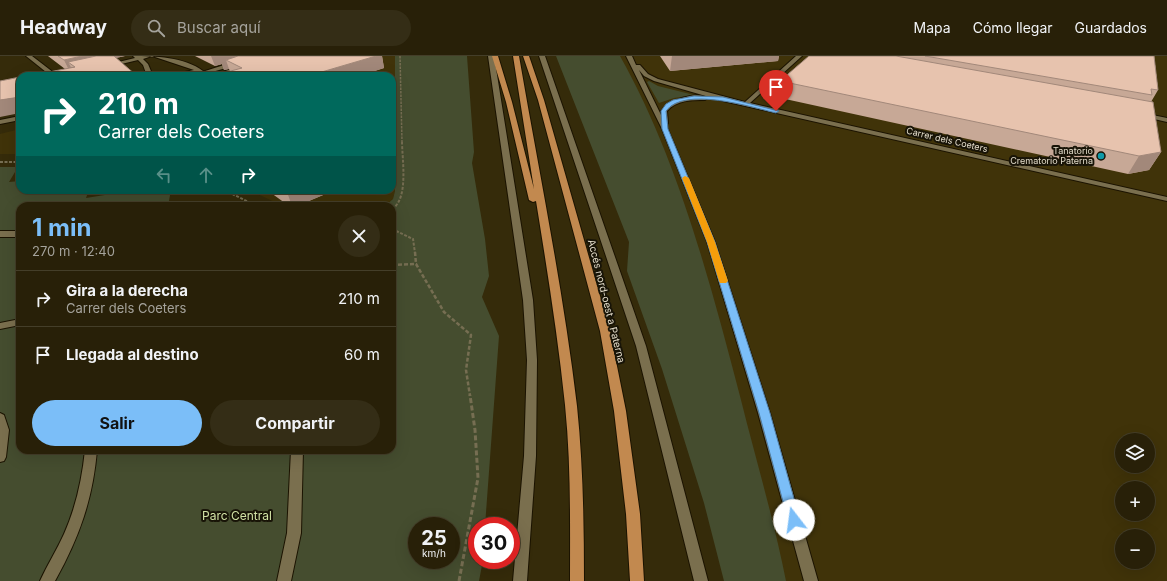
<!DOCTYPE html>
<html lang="es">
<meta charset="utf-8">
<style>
:root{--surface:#282008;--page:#342d16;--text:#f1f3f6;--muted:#a5a39c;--line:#443e29;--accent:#7bbef8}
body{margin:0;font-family:Inter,sans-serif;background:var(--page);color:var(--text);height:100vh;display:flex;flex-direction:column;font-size:15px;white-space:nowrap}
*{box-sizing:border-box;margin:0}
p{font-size:13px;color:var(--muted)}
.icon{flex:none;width:22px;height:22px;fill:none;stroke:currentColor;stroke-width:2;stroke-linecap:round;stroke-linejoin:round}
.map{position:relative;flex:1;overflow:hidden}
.drawer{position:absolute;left:16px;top:146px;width:380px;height:252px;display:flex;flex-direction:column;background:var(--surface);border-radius:12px;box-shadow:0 4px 16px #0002,0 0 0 1px var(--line)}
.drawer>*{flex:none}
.top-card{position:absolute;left:16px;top:16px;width:380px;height:122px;border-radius:12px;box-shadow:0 4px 16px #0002,0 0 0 1px var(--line);background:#00695c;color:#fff;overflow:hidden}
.tools{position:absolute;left:1115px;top:377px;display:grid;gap:8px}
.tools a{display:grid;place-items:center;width:40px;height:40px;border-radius:50%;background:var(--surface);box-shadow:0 4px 16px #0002,0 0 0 1px var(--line);font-size:20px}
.speed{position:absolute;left:408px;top:461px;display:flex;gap:8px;font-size:20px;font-weight:700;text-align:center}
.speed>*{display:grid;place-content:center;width:52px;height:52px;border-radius:50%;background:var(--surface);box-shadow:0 4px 16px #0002,0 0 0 1px var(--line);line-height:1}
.speed small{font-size:10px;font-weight:400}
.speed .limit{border:6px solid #d22;background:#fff;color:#111}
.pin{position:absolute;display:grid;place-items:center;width:34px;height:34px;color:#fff;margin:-41px -17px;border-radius:50% 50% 50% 0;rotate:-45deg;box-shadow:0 0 4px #0007}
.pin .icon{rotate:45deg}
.me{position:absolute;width:44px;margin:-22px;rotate:345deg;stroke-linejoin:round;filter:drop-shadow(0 0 3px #0008)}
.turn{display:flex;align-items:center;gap:14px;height:84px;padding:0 16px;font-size:18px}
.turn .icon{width:52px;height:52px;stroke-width:2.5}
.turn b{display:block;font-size:28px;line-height:34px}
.lanes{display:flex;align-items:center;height:38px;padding:0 16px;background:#0003;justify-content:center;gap:20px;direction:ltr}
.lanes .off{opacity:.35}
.round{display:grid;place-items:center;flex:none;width:42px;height:42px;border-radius:21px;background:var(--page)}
.overview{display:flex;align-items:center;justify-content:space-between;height:68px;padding:0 16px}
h1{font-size:24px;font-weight:700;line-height:30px;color:var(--accent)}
.primary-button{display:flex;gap:8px;margin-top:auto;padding:8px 16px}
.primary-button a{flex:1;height:46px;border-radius:24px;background:var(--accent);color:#111;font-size:16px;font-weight:700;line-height:46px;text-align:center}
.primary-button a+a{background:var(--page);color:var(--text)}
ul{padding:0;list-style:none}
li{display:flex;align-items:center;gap:12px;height:56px;padding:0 16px;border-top:1px solid var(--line)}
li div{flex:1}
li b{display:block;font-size:15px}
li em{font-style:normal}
header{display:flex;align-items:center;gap:24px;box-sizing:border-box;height:56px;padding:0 20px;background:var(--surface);border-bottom:1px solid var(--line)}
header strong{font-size:19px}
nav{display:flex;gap:22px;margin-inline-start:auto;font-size:14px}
.search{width:280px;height:36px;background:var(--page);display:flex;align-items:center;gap:10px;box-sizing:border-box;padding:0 14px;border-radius:22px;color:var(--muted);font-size:15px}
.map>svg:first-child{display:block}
</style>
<header>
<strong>Headway</strong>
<div class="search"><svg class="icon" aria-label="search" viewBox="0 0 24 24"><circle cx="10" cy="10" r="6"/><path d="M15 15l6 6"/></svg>Buscar aquí</div>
<nav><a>Mapa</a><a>Cómo llegar</a><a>Guardados</a></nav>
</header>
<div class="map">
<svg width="1167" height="525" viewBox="0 0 1167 525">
<rect width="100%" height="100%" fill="#352b0a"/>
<path fill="#403309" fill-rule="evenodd" d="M294 0H395V135L393 143 385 150H283L249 134H392V20H249Z
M603 0H1167V525H750ZM1122 384H1148V410H1122ZM1122 432H1148V458H1122ZM1122 480H1148V506H1122Z
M20 73V98H0V78Z"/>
<path fill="#454d2f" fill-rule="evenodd" d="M395 0H467L474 96 472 107 485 183 489 220 482 241 499 280 485 470H477V504H483L479 525H0V111H18L9 126 20 125V134H89L86 142 136 134H171L168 150H20V394H392V150H385L393 143 395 135ZM417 470H451V504H417Z
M556 0H620C678 103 711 229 741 344 756 404 774 464 786 525H724L704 447 662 313 627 215 629 186Z
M649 25 658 30 694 39 674 42 659 47 647 26Z"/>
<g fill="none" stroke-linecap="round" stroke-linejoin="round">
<g stroke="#1b1300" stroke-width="2">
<path id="minor" d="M26 0H32L58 20H51Z
M133 0C154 0 185 1 203 15L180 20H167L194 14 152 0 143 3 148 8 153 20H147L143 9 138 4 109 11 106 9 135 2Z
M488 0H494L533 244 537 304 536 400 527 525H513L524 400 527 304 523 244Z
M539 0H545L646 290 708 525H694L636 290Z
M626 0H632L636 9H640L648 18 658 23 745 46 796 0H802L750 47 1167 141V145L723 45 654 25 644 20 639 14 661 59V55C669 45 696 34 708 42L705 44C691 44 677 44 667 55L668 67 666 69 715 186 770 357 818 525H804L758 357 707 186 662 73Z
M224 9 226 10V12L205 18 202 16Z
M242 9 244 10V12L221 20H212Z
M1143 57 1167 62V66L1141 60 1140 59Z
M20 60V64L0 68V64Z
M0 175H20V181H0Z
M20 263V269L0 273V267Z
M0 357 4 359 9 374 6 401 4 405 0 406Z
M85 394H97C93 443 79 482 55 525H40C47 509 57 494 64 478 76 451 82 423 85 394Z
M291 394H303L301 477 291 525H277L287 477Z"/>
</g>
<g stroke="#1b1300" stroke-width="2">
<path id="major" d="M492 0H498L512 46 534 133 513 0H519C539 116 563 232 577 350 583 408 584 466 584 525H570C570 466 571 408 565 349 558 281 547 213 536 145L533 146 529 144 506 46Z
M523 0H529L544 44 610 275 626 355 640 458 644 525H630L626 458 614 355 600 275 538 44Z"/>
</g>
<path stroke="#766e52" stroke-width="1.5" stroke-dasharray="2.5 1" stroke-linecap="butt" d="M400 0 402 86"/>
<path stroke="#766e52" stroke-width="2" stroke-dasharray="3 1.5" stroke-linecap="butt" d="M0 106H20
M224 134 257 150
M392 153C409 143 402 103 402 85
M392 173 413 183 415 197"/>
<path stroke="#766e52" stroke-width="2.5" stroke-dasharray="4 2" stroke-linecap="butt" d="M415 196 416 208
M392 209 416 208 444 256 471 279 466 314 470 340"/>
<path stroke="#766e52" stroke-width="3" stroke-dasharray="5 2.5" stroke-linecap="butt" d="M459 525 478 422 475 374 470 339"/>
<use href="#minor" fill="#7a6f4e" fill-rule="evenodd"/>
<use href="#major" fill="#c2894f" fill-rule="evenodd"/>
</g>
<path fill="#c7a896" d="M48 0H125L65 13Z
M195 0H382L384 12 359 20H212L230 15 229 13 224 14 222 8 215 10Z
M660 0H779L778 5 670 15Z
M809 0H1154L1158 34 1151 46 1161 96 1149 114 1128 118 776 41 780 25Z
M267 134H335L297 150H289Z"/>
<path fill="#a2887a" d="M82 0H125L75 11 68 6 73 15 70 16 64 4Z
M211 0H267L226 4 229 13 224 14 222 8 215 10Z
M376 0H382L384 12 359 20H308Z
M672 0H779L778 5 670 15Z
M20 41V57L0 61V44Z
M1161 96 1149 114 1128 118 1139 100Z
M292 134H335L297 150H292L287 136Z"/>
<path fill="#e7c3ae" stroke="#a2887a" d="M58 0H82L64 4Z
M96 0H114L137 20H28L75 11 68 6Z
M238 0H376L308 20H212L242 12 226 4Z
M809 0H896L1153 46 1161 96 1139 100 780 25Z
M925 0H1154L1158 34 1151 33 1152 39Z
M20 21V41L0 44V25Z
M284 134H292L287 136Z"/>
<path fill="#7bbef8" stroke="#507ca1" d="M694 40 723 41 779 55 776 57C751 51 684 30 666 55L668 73 715 186 770 357 800 464 798 468 794 469 789 468 788 464 759 357 707 186 662 73 661 55 666 48 673 44Z"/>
<path fill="#f59e0b" d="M685 120 689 122 715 186 728 225 726 227H720L719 225 707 186 682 122Z"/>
<circle fill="#0f9aa8" stroke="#181407" stroke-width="1.5" cx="1101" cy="100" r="4"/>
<g text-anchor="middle" stroke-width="4" stroke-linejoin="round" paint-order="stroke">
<g font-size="9" fill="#e3dcca" stroke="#181407">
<text transform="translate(947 84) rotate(13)" y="3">Carrer dels Coeters</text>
</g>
<g font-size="9" fill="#e3dcca" stroke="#181407" text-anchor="end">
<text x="1093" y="98">Tanatorio<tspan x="1093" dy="10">Crematorio Paterna</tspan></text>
</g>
<g font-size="10" fill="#e3dcca" stroke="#181407">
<text transform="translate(607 245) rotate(76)" y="4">Accés nord-oest a Paterna</text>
</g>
<g font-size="12" fill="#d1e1a4" stroke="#181407">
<text x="237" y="464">Parc Central</text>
</g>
</g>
</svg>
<div class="tools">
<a><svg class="icon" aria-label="layers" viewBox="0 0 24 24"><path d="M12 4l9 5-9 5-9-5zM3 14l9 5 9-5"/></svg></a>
<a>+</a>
<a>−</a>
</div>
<div class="speed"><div>25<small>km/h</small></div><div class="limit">30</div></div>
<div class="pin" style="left:776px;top:55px;background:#d93025"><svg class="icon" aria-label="arrive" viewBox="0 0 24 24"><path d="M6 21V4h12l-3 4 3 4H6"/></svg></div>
<svg class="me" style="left:794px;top:464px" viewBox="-20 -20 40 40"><circle r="19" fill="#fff"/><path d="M0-13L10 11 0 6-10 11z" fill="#7bbef8"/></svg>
<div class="top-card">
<div class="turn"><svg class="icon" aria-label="right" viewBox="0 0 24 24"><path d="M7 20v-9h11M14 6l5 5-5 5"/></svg><div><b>210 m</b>Carrer dels Coeters</div></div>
<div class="lanes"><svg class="icon off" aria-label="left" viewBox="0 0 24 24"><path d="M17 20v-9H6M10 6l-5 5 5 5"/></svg><svg class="icon off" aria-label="ahead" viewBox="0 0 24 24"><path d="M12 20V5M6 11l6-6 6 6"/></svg><svg class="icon" aria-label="right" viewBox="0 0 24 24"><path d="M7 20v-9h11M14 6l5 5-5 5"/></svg></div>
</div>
<section class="drawer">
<div class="overview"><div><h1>1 min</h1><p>270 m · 12:40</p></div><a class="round"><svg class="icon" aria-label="close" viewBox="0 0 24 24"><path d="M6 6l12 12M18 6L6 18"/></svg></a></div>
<ul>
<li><svg class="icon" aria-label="right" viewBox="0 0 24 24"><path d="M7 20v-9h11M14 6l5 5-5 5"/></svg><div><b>Gira a la derecha</b><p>Carrer dels Coeters</p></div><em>210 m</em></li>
<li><svg class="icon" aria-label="arrive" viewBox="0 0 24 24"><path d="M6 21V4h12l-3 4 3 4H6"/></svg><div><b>Llegada al destino</b></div><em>60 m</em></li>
</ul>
<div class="primary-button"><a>Salir</a><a>Compartir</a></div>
</section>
</div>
